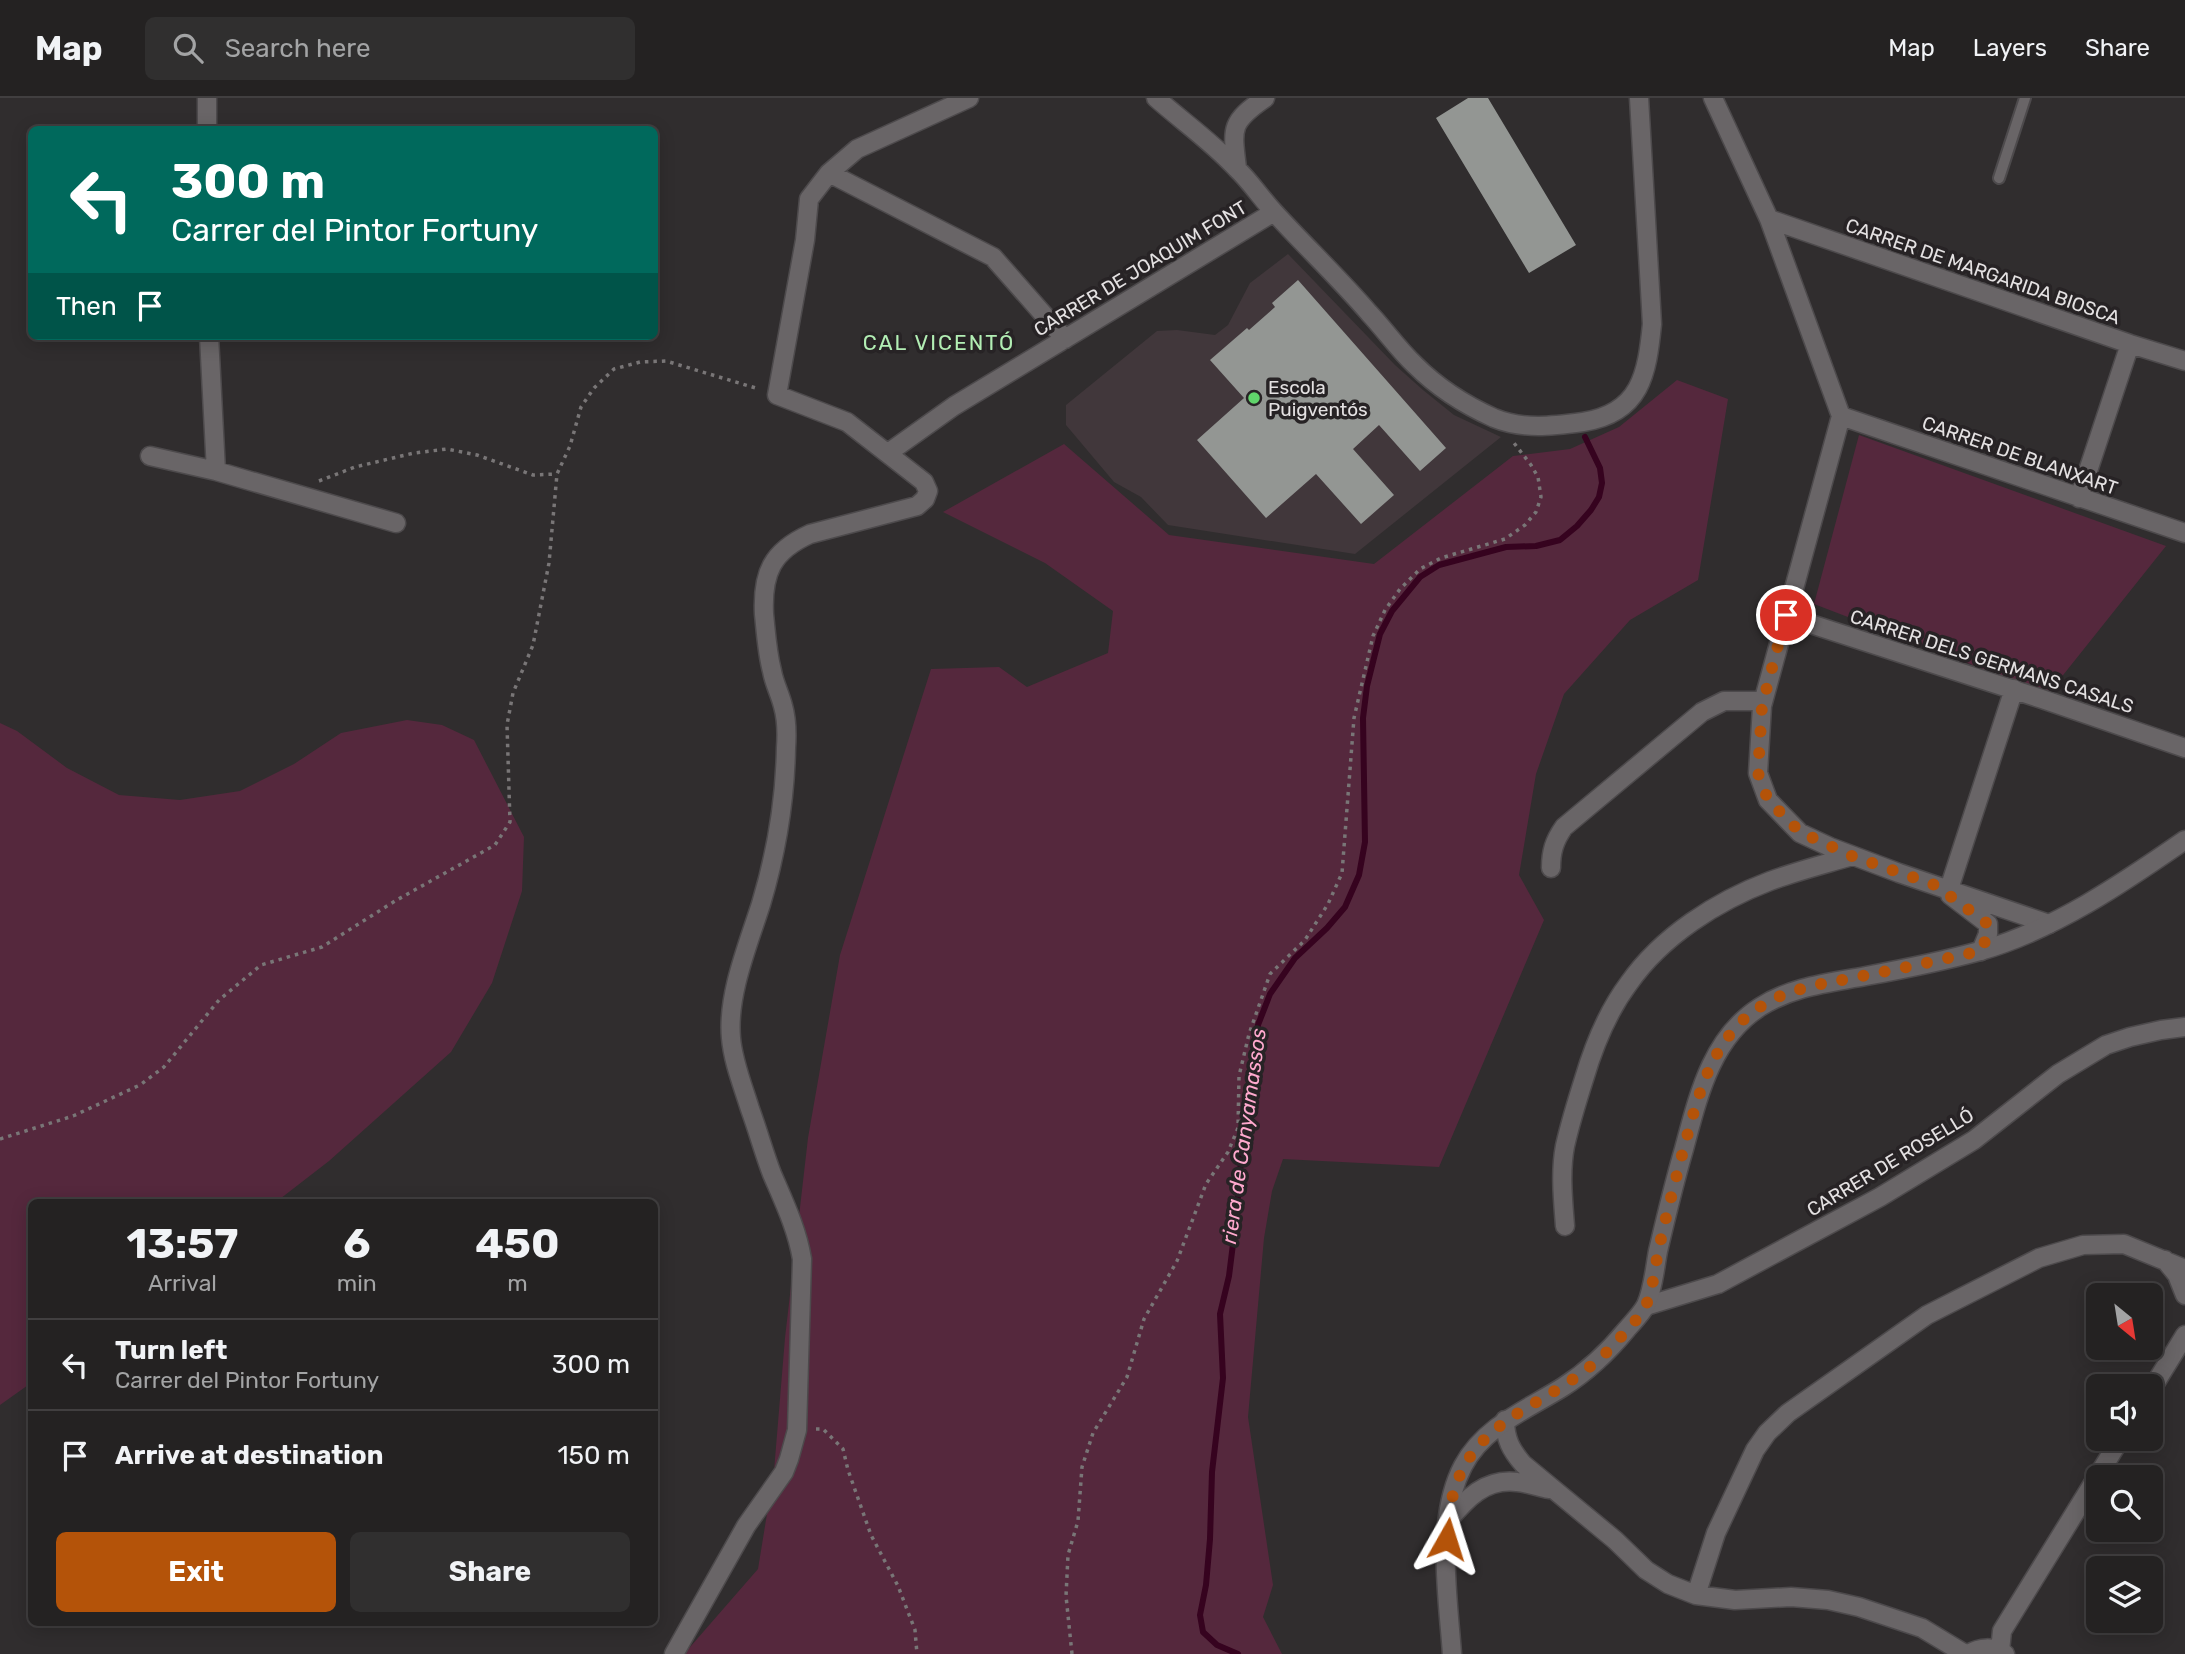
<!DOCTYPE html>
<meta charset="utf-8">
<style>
:root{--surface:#242222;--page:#302f2f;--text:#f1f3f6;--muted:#a3a4a5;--line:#413f40;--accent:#b45309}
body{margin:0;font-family:Rubik,sans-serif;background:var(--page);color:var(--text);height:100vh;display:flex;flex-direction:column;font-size:26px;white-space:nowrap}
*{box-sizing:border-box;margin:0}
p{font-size:23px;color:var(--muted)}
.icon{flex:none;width:38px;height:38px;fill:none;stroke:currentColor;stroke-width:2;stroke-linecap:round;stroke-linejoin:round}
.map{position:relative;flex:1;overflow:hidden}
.sheet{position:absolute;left:28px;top:1101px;width:630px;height:427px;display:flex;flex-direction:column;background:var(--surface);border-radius:10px;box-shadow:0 4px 18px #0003,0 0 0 2px var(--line)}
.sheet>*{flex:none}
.hud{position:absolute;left:28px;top:28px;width:630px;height:214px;border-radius:10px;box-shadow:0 4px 18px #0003,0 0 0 2px var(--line);background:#00695c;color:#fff;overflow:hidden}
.needle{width:46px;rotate:150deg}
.fabs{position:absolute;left:2086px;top:1185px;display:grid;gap:14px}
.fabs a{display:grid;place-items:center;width:77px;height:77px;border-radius:10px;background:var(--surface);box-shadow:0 4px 18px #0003,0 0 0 2px var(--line);font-size:35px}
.pin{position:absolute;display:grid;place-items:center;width:60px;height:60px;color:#fff;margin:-30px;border:4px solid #fff;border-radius:50%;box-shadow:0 2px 7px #0007}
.me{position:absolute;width:77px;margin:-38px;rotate:6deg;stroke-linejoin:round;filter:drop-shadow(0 0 5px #0008)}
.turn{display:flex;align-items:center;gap:24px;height:147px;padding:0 28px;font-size:32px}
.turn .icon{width:91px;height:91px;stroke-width:2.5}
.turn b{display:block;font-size:49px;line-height:60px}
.then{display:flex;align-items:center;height:66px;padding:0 28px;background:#0003;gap:14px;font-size:26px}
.eta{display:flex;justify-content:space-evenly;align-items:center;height:119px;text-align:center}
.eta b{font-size:42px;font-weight:700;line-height:49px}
.cta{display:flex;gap:14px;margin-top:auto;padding:14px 28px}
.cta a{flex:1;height:80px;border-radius:10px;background:var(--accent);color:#fff;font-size:28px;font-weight:700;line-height:80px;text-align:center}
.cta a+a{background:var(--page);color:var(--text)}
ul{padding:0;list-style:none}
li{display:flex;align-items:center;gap:21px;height:91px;padding:0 28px;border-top:2px solid var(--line)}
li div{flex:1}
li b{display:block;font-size:26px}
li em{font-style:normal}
header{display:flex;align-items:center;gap:42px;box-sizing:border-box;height:98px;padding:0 35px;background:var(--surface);border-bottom:2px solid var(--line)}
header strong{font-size:33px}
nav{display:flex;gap:38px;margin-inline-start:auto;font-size:24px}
.search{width:490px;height:63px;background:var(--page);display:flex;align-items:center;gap:18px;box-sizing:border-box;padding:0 24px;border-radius:10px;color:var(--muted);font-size:26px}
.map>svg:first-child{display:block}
</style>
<header>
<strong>Map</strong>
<div class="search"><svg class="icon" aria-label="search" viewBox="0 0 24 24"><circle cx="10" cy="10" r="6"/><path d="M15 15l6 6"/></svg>Search here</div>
<nav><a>Map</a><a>Layers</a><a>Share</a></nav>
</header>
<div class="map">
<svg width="2185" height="1556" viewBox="0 0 2185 1556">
<rect width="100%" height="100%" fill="#302d2e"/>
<path fill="#41373b" d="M1288 156 1395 267 1423 292 1454 317 1501 339 1355 456 1168 427 1141 399 1114 384 1066 327V307L1157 233 1177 232 1215 237 1228 227 1250 185Z"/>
<path fill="#55283d" d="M1677 282 1728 301 1698 482 1630 522 1564 596 1536 676 1519 777 1544 822 1439 1069 1283 1061 1272 1093 1264 1140 1248 1319 1273 1487 1263 1519 1282 1556H684L758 1471 774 1373 785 1240 808 1040 840 857 931 571 999 569 1027 589 1108 555 1113 513 1045 465 943 414 1064 346 1169 437 1374 466 1513 358 1570 351 1619 329Z
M1859 337 2166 448 2048 596 1814 506Z
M407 622 442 627 474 642 524 739 522 793 492 885 451 954 329 1063 276 1104H32L31 1285 0 1307V625L17 633 67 670 119 697 180 702 240 693 294 666 341 635Z"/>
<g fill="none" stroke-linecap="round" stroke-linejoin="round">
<path stroke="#36031f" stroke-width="6" d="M1238 1556 1217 1547 1203 1534 1200 1517 1206 1487 1210 1441 1212 1374 1223 1280 1220 1216 1229 1178 1236 1122 1246 1004 1258 927 1270 896 1295 860 1327 830 1345 809 1359 777 1365 744 1363 620 1367 588 1380 536 1392 513 1420 479 1439 467 1506 449 1536 448 1560 442 1577 428 1591 412 1599 399 1602 385 1600 370 1585 339"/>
</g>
<path fill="#939693" d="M1468 0H1488L1576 147 1529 175 1436 20Z
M1298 182 1446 350 1420 373 1379 327 1353 351 1394 397 1361 426 1316 376 1266 420 1197 342 1244 300 1210 262 1247 230 1249 232 1275 209 1272 205Z"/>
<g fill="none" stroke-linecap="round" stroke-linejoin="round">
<g stroke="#4d4a4c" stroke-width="14">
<path id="service" d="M1999 80 2025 0"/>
</g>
<g stroke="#4d4a4c" stroke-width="21">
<path id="minor" d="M207 0V32
M1156 0C1182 23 1212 44 1236 70 1250 83 1261 100 1274 114 1305 148 1339 180 1369 215 1385 232 1398 251 1415 267 1437 289 1465 307 1494 320 1523 332 1553 328 1583 324 1641 315 1647 276 1652 226L1639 0
M1713 0 1769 121 1841 318 1762 608 1758 675 1768 702 1800 735 1830 749 1899 775 2049 826
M1237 70C1232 30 1230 24 1265 0
M829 75 993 159 1065 241
M1769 121 2130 246 2185 263
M209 238 216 373
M1841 318 2185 435
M888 355 954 308 1274 114
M150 358 216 373 396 425
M2079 400 2130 246
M1786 518 2042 601 2185 650
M1551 770C1551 754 1554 743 1564 729L1702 614 1724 603H1763
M1949 791 2014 591
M1950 797 1988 826V836L1981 853
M1565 1128C1563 1102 1560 1074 1565 1048 1570 1026 1577 1003 1584 981 1594 947 1608 913 1629 885 1662 838 1717 803 1770 783 1797 773 1825 766 1852 758
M2165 1162 2177 1177 2185 1197
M1646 1208 1718 1186 1880 1099 1974 1042 2058 976 2106 947 2130 939 2161 932 2185 929
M2151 1292 2185 1237
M1505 1322C1505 1341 1511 1352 1523 1366L1615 1442 1646 1472 1668 1486 1696 1497 1735 1502 1791 1499 1828 1502 1859 1509 1922 1530 1965 1556
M1448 1423C1466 1401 1485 1380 1517 1384 1528 1385 1539 1389 1549 1391
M1696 1497 1716 1435 1755 1352 1767 1335 1788 1315 1927 1217 2039 1160 2083 1147 2124 1146 2185 1171
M2000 1553 2002 1533 2121 1340
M674 1556 746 1428 784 1374 789 1361 797 1332 802 1161C797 1131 784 1104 772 1076 764 1055 758 1033 750 1011 743 988 733 964 731 940 727 897 748 847 761 806 776 756 785 704 786 650 787 636 787 622 783 608 780 596 774 585 772 573 767 554 766 535 764 516 762 475 772 453 810 436L917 408 925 401 928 393 924 384 847 324 777 297 805 142 809 101 829 75 857 51 969 0
M1968 1556C1980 1549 1993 1548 2005 1556"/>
</g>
<g stroke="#4d4a4c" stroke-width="21">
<path id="tertiary" d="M1452 1556C1448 1498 1435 1421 1463 1368 1484 1328 1528 1311 1563 1289 1588 1273 1609 1253 1627 1231 1633 1224 1642 1215 1646 1207 1653 1192 1655 1169 1658 1153 1666 1119 1674 1085 1684 1051 1698 999 1711 940 1760 909 1793 888 1829 885 1866 878 1904 871 1943 863 1980 853 2054 832 2123 785 2185 742"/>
</g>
<path stroke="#797677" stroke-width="3.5" stroke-dasharray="3.5 5" stroke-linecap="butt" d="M319 383 355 369 414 355 447 351 477 357 533 377 557 376
M0 1041 73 1018 140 987 164 969 219 902 261 867 322 849 395 803 495 747 510 724 507 627 513 595 533 547 549 465 557 376 570 348 581 309 594 290 614 271 640 264 666 263 759 291
M816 1331H823L843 1351 848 1372 871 1437 898 1488 915 1532 917 1556
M1072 1556 1066 1498 1068 1457 1078 1423 1082 1369 1093 1335 1127 1279 1144 1221 1177 1163 1206 1086 1228 1054 1238 1030 1239 978 1249 936 1270 876 1305 842 1328 806 1342 775 1354 620 1373 538 1385 512 1400 491 1420 471 1441 460 1505 441 1525 427 1536 414 1541 399 1538 379 1531 367 1514 345"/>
<use href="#service" stroke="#696567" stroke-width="10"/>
<use href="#minor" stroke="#696567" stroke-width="18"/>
<use href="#tertiary" stroke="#696567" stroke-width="18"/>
</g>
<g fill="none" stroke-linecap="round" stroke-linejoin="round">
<path stroke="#b45309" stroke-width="12" stroke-dasharray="0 21.6" d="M1447 1441C1451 1309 1550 1321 1620 1240 1628 1230 1641 1219 1646 1207 1653 1192 1655 1167 1659 1150 1666 1117 1675 1085 1683 1053 1696 1007 1706 959 1741 924 1777 889 1821 887 1867 877 1905 870 1943 861 1981 853L1988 836V826L1935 787 1852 758 1800 734 1768 702 1758 675 1762 608 1786 517"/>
</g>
<circle fill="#60d56b" stroke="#272325" stroke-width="2.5" cx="1254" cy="300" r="7"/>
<g text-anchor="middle" stroke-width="7" stroke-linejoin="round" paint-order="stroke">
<g font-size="19" fill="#e4e1e2" stroke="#272325">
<text transform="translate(1140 170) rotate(-31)" y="7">CARRER DE JOAQUIM FONT</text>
<text transform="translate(1983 173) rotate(19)" y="7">CARRER DE MARGARIDA BIOSCA</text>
<text transform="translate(2020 357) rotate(19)" y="7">CARRER DE BLANXART</text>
<text transform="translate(1992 563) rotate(18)" y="7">CARRER DELS GERMANS CASALS</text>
<text transform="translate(1890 1064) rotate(-31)" y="7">CARRER DE ROSELLÓ</text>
</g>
<g font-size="19" fill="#e4e1e2" stroke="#272325" text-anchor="start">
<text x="1268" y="296">Escola<tspan x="1268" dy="22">Puigventós</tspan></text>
</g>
<g font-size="21" letter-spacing="2" fill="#b2eeb4" stroke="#272325">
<text x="939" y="252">CAL VICENTÓ</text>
</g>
<g font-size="21" font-style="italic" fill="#ffa9ce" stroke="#272325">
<text transform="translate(1244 1038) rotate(-82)" y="7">riera de Canyamassos</text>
</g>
</g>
</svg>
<div class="fabs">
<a><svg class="needle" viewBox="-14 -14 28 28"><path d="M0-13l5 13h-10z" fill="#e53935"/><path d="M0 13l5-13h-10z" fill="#a3a4a5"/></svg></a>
<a><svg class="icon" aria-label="sound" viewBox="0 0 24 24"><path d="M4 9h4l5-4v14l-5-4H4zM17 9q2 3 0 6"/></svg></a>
<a><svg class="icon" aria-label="search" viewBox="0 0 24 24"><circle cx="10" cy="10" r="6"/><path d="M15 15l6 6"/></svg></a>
<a><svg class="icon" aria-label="layers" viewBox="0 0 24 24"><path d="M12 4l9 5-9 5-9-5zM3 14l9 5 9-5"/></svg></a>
</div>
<div class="pin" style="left:1786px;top:517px;background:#d93025"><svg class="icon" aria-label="arrive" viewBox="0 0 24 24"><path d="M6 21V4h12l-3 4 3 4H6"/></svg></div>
<svg class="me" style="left:1447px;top:1441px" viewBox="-20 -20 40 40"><path d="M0-17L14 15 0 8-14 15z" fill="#b45309" stroke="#fff" stroke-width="4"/></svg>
<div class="hud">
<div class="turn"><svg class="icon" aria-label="left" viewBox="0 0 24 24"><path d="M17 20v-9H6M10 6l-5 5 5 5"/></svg><div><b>300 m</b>Carrer del Pintor Fortuny</div></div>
<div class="then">Then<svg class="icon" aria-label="arrive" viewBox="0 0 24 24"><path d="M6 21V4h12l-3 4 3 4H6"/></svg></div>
</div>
<section class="sheet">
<div class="eta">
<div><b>13:57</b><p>Arrival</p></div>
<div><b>6</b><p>min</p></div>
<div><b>450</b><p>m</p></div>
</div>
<ul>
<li><svg class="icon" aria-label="left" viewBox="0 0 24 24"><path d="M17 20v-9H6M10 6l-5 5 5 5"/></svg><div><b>Turn left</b><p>Carrer del Pintor Fortuny</p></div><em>300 m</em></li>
<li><svg class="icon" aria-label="arrive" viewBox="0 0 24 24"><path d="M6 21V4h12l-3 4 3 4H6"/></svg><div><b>Arrive at destination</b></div><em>150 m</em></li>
</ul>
<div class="cta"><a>Exit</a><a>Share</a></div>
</section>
</div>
